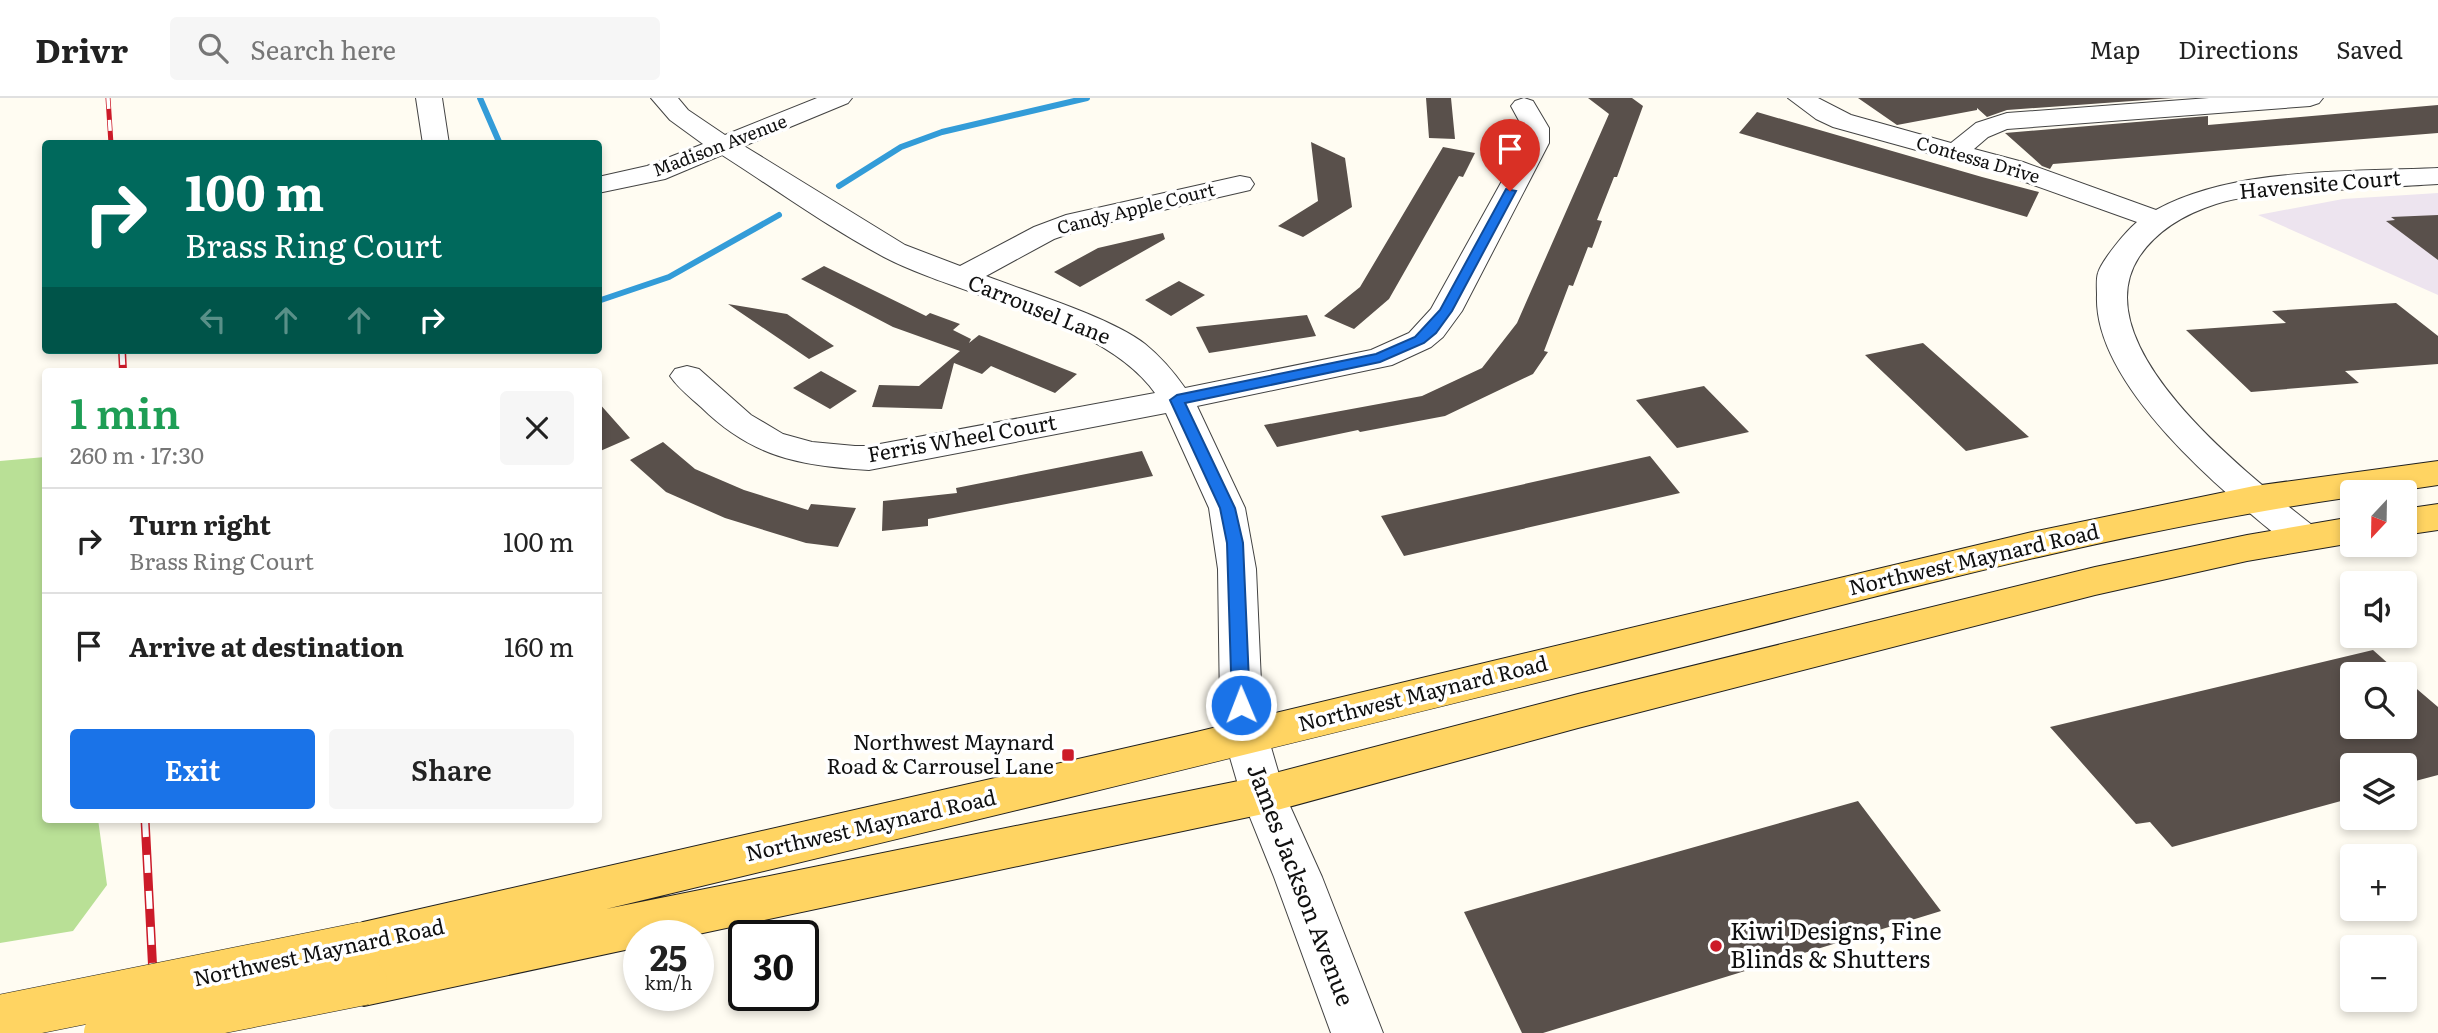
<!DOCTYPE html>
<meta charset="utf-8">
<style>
:root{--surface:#fff;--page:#f6f6f6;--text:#222;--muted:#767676;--line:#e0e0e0;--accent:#1a73e8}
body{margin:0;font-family:Literata,serif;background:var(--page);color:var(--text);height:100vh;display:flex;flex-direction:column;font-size:26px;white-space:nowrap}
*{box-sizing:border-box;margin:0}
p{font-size:23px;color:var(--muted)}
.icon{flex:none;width:38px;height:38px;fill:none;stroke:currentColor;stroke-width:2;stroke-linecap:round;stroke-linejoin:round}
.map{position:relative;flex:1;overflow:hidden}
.panel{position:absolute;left:42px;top:270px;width:560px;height:455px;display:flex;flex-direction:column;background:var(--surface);border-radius:7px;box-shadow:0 4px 10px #0003}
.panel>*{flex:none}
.guide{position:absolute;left:42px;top:42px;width:560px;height:214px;border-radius:7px;box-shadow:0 4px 10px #0003;background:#00695c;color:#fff;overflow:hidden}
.needle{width:46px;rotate:202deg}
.fabs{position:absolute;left:2340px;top:382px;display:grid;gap:14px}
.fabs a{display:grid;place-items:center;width:77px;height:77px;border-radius:7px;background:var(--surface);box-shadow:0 4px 10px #0003;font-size:35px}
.speed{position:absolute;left:623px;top:822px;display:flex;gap:14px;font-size:35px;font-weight:700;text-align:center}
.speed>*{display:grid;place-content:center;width:91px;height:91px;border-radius:50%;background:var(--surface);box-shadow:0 4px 10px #0003;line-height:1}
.speed small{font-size:18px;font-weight:400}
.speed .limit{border:4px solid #111;border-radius:10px;background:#fff;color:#111}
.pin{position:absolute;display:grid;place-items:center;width:60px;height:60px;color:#fff;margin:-72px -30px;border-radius:50% 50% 50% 0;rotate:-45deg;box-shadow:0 0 7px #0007}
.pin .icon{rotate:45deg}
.me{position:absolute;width:77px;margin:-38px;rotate:359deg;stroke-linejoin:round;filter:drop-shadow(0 0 5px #0008)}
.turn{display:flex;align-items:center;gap:24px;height:147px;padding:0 28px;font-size:32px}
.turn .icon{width:91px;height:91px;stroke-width:2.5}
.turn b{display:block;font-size:49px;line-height:60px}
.lanes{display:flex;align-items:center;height:66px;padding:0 28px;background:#0003;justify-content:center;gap:35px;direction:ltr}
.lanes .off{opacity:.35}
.round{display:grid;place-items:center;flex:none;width:74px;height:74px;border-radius:7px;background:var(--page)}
.overview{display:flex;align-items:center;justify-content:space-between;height:119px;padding:0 28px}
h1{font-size:42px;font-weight:600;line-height:52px;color:#1e9e55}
.button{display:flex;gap:14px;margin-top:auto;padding:14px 28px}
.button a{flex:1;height:80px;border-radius:7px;background:var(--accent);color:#fff;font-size:28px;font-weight:600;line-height:80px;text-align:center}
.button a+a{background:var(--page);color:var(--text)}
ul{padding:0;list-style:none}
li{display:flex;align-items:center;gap:21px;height:105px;padding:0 28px;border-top:2px solid var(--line)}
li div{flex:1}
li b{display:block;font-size:26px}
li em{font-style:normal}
header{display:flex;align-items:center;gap:42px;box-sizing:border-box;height:98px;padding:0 35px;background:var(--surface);border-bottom:2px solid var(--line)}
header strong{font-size:33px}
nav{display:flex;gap:38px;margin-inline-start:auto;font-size:24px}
.search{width:490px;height:63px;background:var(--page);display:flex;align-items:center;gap:18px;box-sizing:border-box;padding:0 24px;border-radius:7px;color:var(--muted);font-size:26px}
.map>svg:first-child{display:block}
</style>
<header>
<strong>Drivr</strong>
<div class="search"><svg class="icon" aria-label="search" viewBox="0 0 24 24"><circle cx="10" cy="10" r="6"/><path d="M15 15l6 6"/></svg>Search here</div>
<nav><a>Map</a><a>Directions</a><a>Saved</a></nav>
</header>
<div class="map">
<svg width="2438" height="935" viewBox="0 0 2438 935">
<rect width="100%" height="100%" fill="#fffcf2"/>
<path fill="#ede4ef" d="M2438 95V197L2258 117 2343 101Z"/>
<path fill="#b9e096" d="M45 359 46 721H98L107 787 73 833 0 845V363Z"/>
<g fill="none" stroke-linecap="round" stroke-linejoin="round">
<path stroke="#339cd8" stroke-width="6" d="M480 0 500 46
M839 88 901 49 942 34 1087 0
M598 203 669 179 779 117"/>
</g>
<path fill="#59504b" d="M1426 0H1451L1455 41 1429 40Z
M1588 0H1632L1643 8 1617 79H1614L1597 122 1602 123 1592 150 1588 149 1573 188 1569 187 1544 253 1548 254 1533 276 1445 318 1360 334 1358 332 1277 349 1264 327 1422 298 1482 270 1517 225 1609 16Z
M1858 0H2174L2007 12 1987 19 1977 10V12L1897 27Z
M2438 7V35L2053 66 2050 71 2042 68 2005 35 2208 18V27Z
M1757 14 1982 79 2039 94 2027 119 1739 35Z
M1311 44 1345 60 1352 109 1303 139 1278 128 1318 103Z
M1443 49 1475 55 1463 79 1459 78 1389 201 1354 231 1324 218 1360 189Z
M2438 117V162L2386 123 2395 122 2391 119Z
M1163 135 1165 141 1080 189 1054 174 1098 150Z
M824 168 926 218 930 215 960 226 953 232 971 241 969 245 979 237 1077 276 1055 295 991 268 982 276 954 265 942 311 872 309 879 287 919 288 960 253 893 229 801 181Z
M1179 183 1205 197 1171 218 1145 202Z
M2396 205 2438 238V266L2345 273 2359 285 2251 294 2186 232 2286 225 2272 213Z
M728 206 787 216 834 248 809 261Z
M1307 217 1316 238 1209 255 1196 229Z
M1923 245 2029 339 1966 353 1865 257Z
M821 273 857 293 830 311 793 290Z
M1704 288 1749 334 1677 350 1636 302Z
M598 304 630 340 598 354Z
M663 344 695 371 744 392 808 412 811 406 856 410 838 449 806 445 725 420 666 394 630 362Z
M1142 353 1153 378 928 421V428L882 433 883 403 957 395 956 390Z
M1650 358 1680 395 1404 458 1381 418Z
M2373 552 2400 576H2352V628H2404V580L2438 609V677L2404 686V667H2352V700L2172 749 2150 724 2136 726 2050 629Z
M1858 703 1941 813 1543 935H1522L1464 814Z"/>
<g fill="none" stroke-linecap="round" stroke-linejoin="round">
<g stroke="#434343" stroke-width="2">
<path id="minor" d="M416 0H442L449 46H423Z
M651 0H678L688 12 725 37 817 0H852L848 5 744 48 905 147 960 168 1034 129 1066 117 1240 78 1250 80 1254 86 1250 92 1085 130 1054 141 986 178C1030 195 1110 219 1145 246 1161 259 1173 273 1185 290L1371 252 1409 235 1431 211 1523 45V30L1511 8 1515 3 1524 0 1533 3 1549 30V45L1462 213 1443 239 1431 249 1392 267 1197 308 1245 410 1256 471 1262 607 1268 639 1285 697 1322 779 1383 935H1331L1274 779 1241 697 1224 639 1220 607 1218 471 1209 410 1166 315 869 372C799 368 752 359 701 309 690 299 678 290 670 278L675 271 687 268 699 271 751 317 783 336 812 344 855 348H869L1155 295C1103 222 963 200 884 159 829 130 774 90 722 57L665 81 598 95V79L647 68 703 46 670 22Z
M1788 0H1818L1851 17 1951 45 1976 25 2007 15 2209 0H2323L2319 5 2310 8 2007 31 1988 39 1974 51 2023 64 2156 112C2234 69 2350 74 2438 70V86C2390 89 2342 91 2295 95 2268 97 2241 98 2216 106 2185 116 2157 132 2139 159 2080 250 2255 382 2317 431L2323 440 2317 449 2304 453 2291 449C2225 396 2093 288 2097 197 2097 191 2096 181 2098 175 2102 162 2126 133 2137 124L2003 76 1833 29 1816 21Z"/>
</g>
<g stroke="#212121" stroke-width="2">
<path id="major" d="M2438 363V387L2391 394H2352V399C2096 436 1846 507 1596 570 1267 652 936 732 606 811L1263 678 1578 596 2095 469 2247 437 2352 419V445L2247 463 2095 497 1578 630 1263 716 689 838H639V849L364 908 346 901 339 884 346 867 352 865 346 863 338 847 346 831 363 824 1192 635 2032 434 2254 388Z
M2438 406V432L2404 437V411Z"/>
</g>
<use href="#minor" fill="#fff" fill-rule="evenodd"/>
<use href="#major" fill="#ffd462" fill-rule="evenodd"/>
<g stroke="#cc1b29" stroke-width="5">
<path id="rail-far2" d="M108 0 111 46"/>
</g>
<g stroke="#cc1b29" stroke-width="8">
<path id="rail-far1" d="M122 252 123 273"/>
</g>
<g stroke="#cc1b29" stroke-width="9">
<path id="rail" d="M145 721 156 935"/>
</g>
<use href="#rail-far2" stroke="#fff" stroke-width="3.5" stroke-dasharray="11" stroke-linecap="butt"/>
<use href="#rail-far1" stroke="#fff" stroke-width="5" stroke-dasharray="15" stroke-linecap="butt"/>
<use href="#rail" stroke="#fff" stroke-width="6" stroke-dasharray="18" stroke-linecap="butt"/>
<g stroke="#212121" stroke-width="47" stroke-linecap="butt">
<path id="major-bridge" d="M0 920 363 847
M107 935 364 884"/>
</g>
<use href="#major-bridge" stroke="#ffd462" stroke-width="46"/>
</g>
<path fill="#1a73e8" stroke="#114b97" stroke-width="2" d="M1506 91 1516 93 1452 213 1436 235 1424 245 1380 264 1185 305 1235 410 1243 445 1250 607 1247 612H1235L1232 607 1227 445 1220 410 1170 302 1177 297 1376 256 1415 239 1440 212Z"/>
<g fill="#cc1b29" stroke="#fff" stroke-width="2.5">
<rect x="1061" y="650" width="14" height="14" rx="3.5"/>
<circle cx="1716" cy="848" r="7"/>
</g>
<g text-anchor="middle" stroke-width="7" stroke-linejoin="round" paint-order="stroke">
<g font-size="18" fill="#101010" stroke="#fff">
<text transform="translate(720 48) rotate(-21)" y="6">Madison Avenue</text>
<text transform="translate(1978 62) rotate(16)" y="6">Contessa Drive</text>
<text transform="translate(1136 111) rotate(-14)" y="6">Candy Apple Court</text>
</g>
<g font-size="21" fill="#101010" stroke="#fff">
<text transform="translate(2320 87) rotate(-5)" y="7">Havensite Court</text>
<text transform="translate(1039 212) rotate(22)" y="7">Carrousel Lane</text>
<text transform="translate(962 341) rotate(-10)" y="7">Ferris Wheel Court</text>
<text transform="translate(1974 462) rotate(-13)" y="7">Northwest Maynard Road</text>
<text transform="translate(1423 596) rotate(-14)" y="7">Northwest Maynard Road</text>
<text transform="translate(871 728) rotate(-13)" y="7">Northwest Maynard Road</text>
<text transform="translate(319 855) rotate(-12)" y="7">Northwest Maynard Road</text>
</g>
<g font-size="21" fill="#101010" stroke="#fff" text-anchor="end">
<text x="1054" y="652">Northwest Maynard<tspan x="1054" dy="24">Road &amp; Carrousel Lane</tspan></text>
</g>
<g font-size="24" fill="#101010" stroke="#fff">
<text transform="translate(1300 787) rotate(69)" y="8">James Jackson Avenue</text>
</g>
<g font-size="24" fill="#101010" stroke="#fff" text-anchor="start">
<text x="1730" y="842">Kiwi Designs, Fine<tspan x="1730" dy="28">Blinds &amp; Shutters</tspan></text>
</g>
</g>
</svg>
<div class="fabs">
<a><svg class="needle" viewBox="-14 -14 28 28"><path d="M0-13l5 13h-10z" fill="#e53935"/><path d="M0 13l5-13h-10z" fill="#767676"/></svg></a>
<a><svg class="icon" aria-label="sound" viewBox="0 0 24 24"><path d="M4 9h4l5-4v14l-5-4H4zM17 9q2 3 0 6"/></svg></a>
<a><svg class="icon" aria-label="search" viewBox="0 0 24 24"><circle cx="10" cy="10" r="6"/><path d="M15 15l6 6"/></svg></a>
<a><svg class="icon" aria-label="layers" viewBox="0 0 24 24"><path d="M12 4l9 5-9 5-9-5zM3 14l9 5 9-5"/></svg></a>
<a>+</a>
<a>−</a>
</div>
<div class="speed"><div>25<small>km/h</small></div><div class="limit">30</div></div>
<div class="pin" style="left:1510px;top:93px;background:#d93025"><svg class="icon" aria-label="arrive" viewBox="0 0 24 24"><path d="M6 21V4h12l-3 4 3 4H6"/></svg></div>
<svg class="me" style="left:1241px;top:607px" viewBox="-20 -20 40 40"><circle r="17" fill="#1a73e8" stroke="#fff" stroke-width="3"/><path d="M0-11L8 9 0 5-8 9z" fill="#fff"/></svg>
<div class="guide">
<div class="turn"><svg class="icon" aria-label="right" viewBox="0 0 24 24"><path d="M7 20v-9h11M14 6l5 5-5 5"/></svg><div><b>100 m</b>Brass Ring Court</div></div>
<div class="lanes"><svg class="icon off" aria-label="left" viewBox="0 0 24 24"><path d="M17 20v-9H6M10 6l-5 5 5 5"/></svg><svg class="icon off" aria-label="ahead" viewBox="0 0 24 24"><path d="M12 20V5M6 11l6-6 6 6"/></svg><svg class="icon off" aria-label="ahead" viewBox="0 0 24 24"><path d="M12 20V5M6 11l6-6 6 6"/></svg><svg class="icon" aria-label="right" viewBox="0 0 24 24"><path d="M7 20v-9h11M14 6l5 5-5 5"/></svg></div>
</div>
<section class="panel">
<div class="overview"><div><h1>1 min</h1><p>260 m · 17:30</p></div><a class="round"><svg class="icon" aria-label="close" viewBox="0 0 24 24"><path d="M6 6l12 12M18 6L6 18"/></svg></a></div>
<ul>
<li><svg class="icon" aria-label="right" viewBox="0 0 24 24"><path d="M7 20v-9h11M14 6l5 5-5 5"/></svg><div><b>Turn right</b><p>Brass Ring Court</p></div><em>100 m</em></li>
<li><svg class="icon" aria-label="arrive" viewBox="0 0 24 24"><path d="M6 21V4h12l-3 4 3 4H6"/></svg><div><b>Arrive at destination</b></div><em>160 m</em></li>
</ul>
<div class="button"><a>Exit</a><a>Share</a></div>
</section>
</div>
